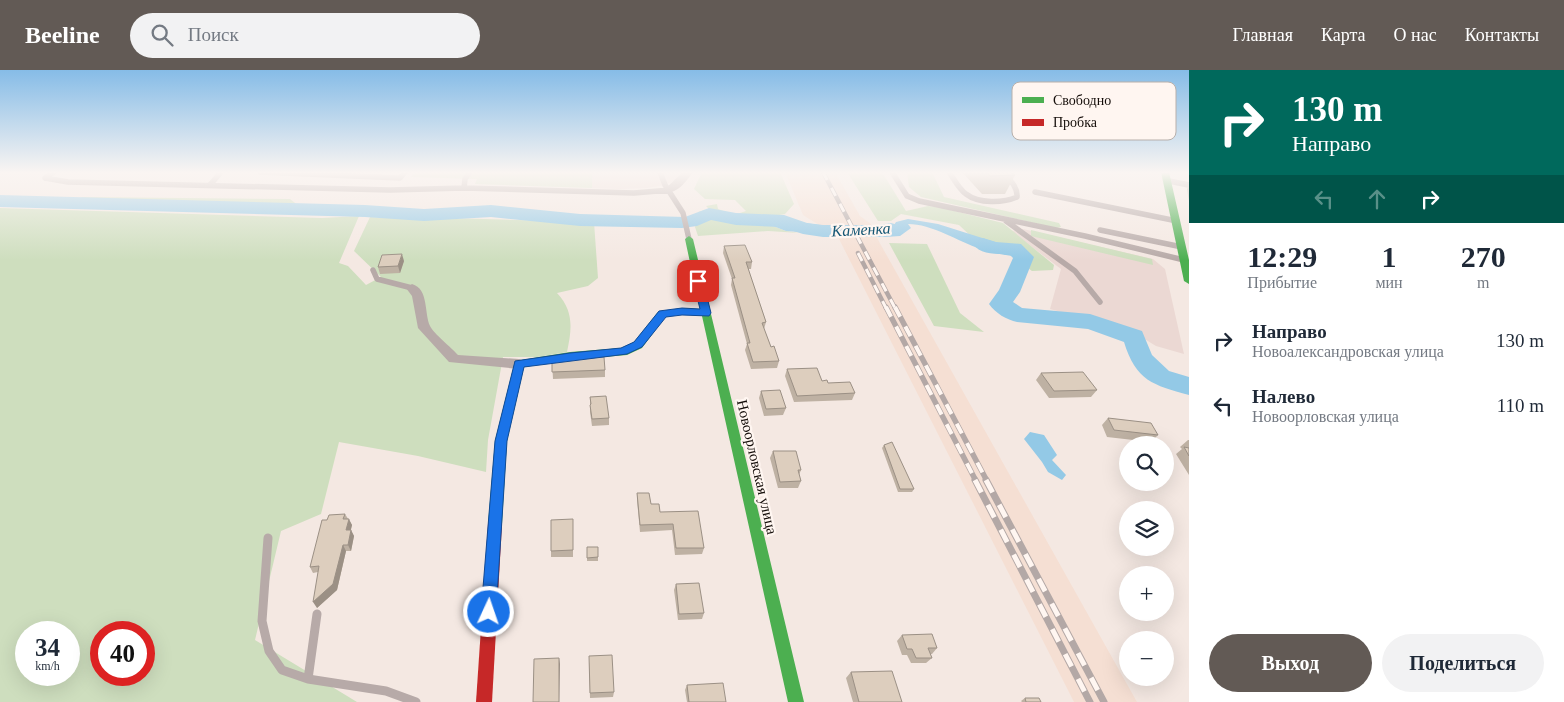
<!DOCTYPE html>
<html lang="ru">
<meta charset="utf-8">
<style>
:root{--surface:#fff;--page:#f2f2f3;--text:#1f2937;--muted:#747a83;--accent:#625a55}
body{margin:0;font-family:"Times New Roman",serif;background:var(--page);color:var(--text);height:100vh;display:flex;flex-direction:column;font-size:19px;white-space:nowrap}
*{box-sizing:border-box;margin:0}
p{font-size:16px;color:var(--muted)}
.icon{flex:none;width:28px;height:28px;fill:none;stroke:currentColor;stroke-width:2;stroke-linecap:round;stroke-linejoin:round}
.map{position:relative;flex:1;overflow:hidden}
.side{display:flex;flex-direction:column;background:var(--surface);width:375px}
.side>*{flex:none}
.guide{background:#00695c;color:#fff;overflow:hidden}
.tools{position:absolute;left:1119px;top:366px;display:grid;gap:10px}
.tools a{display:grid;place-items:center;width:55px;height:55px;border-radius:50%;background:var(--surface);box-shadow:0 5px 20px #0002;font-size:25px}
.speed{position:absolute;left:15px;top:551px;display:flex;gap:10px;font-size:25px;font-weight:700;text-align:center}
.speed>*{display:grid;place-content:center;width:65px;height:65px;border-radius:50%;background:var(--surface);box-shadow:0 5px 20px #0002;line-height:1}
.speed small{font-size:12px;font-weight:400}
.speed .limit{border:8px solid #d22;background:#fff;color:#111}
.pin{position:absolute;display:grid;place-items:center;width:42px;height:42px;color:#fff;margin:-21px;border-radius:10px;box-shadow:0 2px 8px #0006}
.me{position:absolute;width:55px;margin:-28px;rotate:3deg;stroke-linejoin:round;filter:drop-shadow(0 0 4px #0008)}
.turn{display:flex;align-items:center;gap:18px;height:105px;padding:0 20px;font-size:22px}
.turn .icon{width:65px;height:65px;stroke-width:2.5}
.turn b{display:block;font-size:35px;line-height:42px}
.lanes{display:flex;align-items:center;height:48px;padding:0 20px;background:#0003;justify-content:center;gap:25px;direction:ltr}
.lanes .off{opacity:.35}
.eta{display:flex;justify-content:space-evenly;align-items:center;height:85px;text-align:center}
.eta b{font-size:30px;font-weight:800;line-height:35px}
.cta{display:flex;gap:10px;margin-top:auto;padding:10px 20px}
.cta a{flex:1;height:58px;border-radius:30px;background:var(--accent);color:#fff;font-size:20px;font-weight:800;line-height:58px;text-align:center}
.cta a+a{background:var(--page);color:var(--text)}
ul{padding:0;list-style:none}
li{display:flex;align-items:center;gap:15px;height:65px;padding:0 20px}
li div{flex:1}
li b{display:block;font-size:19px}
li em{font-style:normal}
header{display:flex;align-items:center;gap:30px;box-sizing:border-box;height:70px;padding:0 25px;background:var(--accent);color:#fff}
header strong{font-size:24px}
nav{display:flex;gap:28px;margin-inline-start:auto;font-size:18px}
.search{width:350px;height:45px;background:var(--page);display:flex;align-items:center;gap:12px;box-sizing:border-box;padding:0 18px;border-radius:28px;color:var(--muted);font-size:19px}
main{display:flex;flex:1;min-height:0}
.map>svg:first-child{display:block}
</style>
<header>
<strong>Beeline</strong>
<div class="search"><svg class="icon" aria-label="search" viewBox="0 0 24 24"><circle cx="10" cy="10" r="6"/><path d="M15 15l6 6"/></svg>Поиск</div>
<nav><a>Главная</a><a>Карта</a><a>О нас</a><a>Контакты</a></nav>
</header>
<main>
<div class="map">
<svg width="1189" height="632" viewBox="0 0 1189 632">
<rect width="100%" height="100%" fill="#f4e8e2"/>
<path fill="#f5dfd3" d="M785 102H835L860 146 871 154 877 168 1137 632H1074L838 167 803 145Z"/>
<path fill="#ebd8d3" d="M592 102H680L676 110 665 115 647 118 621 119 592 118Z
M1023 159 1153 189 1165 199 1184 284 1156 276 1133 262 1050 239 1061 199 1011 161Z"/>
<path fill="#cedebe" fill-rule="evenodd" d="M415 102H592V118L475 114 477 109 411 107Z
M702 102H780L794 134 785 144 762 148 760 151 786 161 800 163 768 161 698 166 695 157 697 151 702 148 698 142 709 139 706 136 717 134 718 139 734 145 746 141 735 130 705 129 694 119Z
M847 102H882L906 141 928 136 942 138 1003 153 1054 195 1053 200 1032 201 1005 181 975 170 959 155 901 144 891 151H878Z
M907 102H932L944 127 1059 153 1061 157 1056 158 921 127 909 117Z
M83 127 290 129 304 140 64 133Z
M0 138 322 148 359 146 339 193 348 196 366 215 381 207 354 181 370 147 431 150 449 148 594 152 598 208 588 216 557 223C574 241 572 259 567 282L538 287H503L488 370 486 402 418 386 339 372 321 444 281 461 255 570 357 632H0ZM26 562H69V605H26ZM101 562H144V605H101Z
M1031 160 1152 189 1153 195 1031 166Z
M889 173 927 174 960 243 984 262 934 256Z"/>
<path fill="#93c9e6" d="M769 148 849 159 852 162H839L836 165 786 161 760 151Z
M908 149 938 154 1014 178 1024 187C1010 186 995 184 981 179 957 171 932 154 908 154L911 158 900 166 885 167 859 164 857 158C864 157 868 159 874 158 882 158 886 154 894 155L896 152Z
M1030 362 1044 365 1057 385 1052 390 1066 405 1062 410 1048 402 1042 392 1024 369Z"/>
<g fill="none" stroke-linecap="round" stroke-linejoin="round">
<path fill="#93c9e6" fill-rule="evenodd" d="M0 125 365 135 424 139 491 135 580 144 685 147 709 138 736 143 784 145 807 153 823 155H879L891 153 898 155 901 159 898 163 879 167H823L803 164 781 157 736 155 711 150 697 156 682 158 580 156 491 147 424 151 365 147 0 137Z
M983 168 996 172 1021 174 1034 187 1020 222 1013 232 1022 238 1090 244 1142 261 1152 285 1169 301 1189 307V325C1153 315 1136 311 1124 272L1088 259 1017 252C1007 250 995 243 989 234L999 220 1013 188 1009 184C997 184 980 185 973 174L976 170Z"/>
<path stroke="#b7aaa8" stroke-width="5.5" d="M260 102 400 108 405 102
M660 102 665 115 683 143 689 169
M892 102 907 126 919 131 1085 166 1184 190
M949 102C954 109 959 119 966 124 979 134 1003 133 1017 127 1018 117 1009 109 1003 102
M45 108 68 112 390 120 464 118 634 123 670 120
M45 108 54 102
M210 115 221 102
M464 118 465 109 470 102
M1035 122 1177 151
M1006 151 1075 201 1100 232
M1100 160 1182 177
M373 200 377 209 412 218 414 221"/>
<path stroke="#b7aaa8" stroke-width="9" d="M268 468 262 551 269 581 282 600 308 609 386 621 416 632
M308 609 317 544"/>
<path fill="#b7aaa8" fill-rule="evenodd" d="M683 102H693C687 110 678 124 666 122V118Z
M1168 108 1189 112V118L1165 113 1163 111Z
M412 214C429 219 424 243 430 256 434 264 451 277 458 285L519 289 524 291 526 294 524 297 519 299 449 292 418 258 412 226 406 218Z"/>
<path fill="#4caf50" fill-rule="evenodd" d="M1161 102H1169L1189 190V214L1184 211Z
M689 166 693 169 804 632H788L702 246 682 244 665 247 642 278 627 285 570 290 524 297 507 371 502 454 500 458 495 460 490 458 488 454 495 371 515 291 570 282 621 278 634 272 658 242 682 238 700 239 685 169Z"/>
<path fill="#c62828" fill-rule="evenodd" d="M495 448 500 450 502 454 492 632H476L488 454 490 450Z"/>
<g stroke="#b3a8a6" stroke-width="4.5">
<path id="rail-far2" d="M823 102 895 238
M858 183 886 238"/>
</g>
<g stroke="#b3a8a6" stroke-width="5.5">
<path id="rail-far1" d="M886 237 976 411
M895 237 987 411"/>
</g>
<g stroke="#b3a8a6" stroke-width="7">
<path id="rail" d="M975 410 1090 632
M986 410 1104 632"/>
</g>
<use href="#rail-far2" stroke="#fff6f1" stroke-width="3" stroke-dasharray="9" stroke-linecap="butt"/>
<use href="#rail-far1" stroke="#fff6f1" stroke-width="4" stroke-dasharray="11" stroke-linecap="butt"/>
<use href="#rail" stroke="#fff6f1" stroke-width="5" stroke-dasharray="14" stroke-linecap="butt"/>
</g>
<path fill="#beb1a3" d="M962 102H1011L1015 105 1005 124H982Z
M1189 116V131L1187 119Z
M724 176 752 192 751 199H748L766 252 764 259 771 277 779 291 777 298 751 299 745 280 747 274 731 215 732 209 723 183Z
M404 191 400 203 380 204 378 197Z
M552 291 605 300V307L553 309Z
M787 299 828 313 855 323 852 330 794 332 785 306Z
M1041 303 1097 320 1091 327 1049 328 1036 310Z
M761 321 786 338 783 345 764 346 759 328Z
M590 327 609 348V355L592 356 590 342Z
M1108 348 1158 365 1151 372 1107 367 1102 355Z
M1188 370H1189V405L1176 384 1182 379 1180 377Z
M884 375 914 419 912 422H898L882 378Z
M773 381 801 400 799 405 801 411 798 418H778L770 388Z
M637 423 704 478 702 484 675 485 672 460 640 462 637 430Z
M345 444 352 455 351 460 354 466 351 481H346L337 520 317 538 318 502 313 503 310 497 327 450Z
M573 449V487H551V481Z
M587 477H598V491H587Z
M676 514 704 543 702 549 678 550 674 520Z
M902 565 937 578 932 584H930L932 588 926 593H911L907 585H902L897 571Z
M589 592 614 622 613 627 590 628Z
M851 602 902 632H853L846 608Z
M687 615 726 632H687L685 620Z
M1025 628 1041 632H1022L1021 631Z"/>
<path fill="#9b9085" d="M402 184 404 191 400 203 398 196Z
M349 449 352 455 349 466 346 460Z
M351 460 354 466 351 481 348 475Z
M343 475 346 481 337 520 317 538 313 532Z
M559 588 560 594 559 632Z"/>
<path fill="#ddcebe" stroke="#9b9085" d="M987 102H1011L1015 105 990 106Z
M745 175 752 192H746L766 252 762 253 771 277 774 276 779 291 753 292 747 273H750L732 208H735L724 176Z
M402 184 398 196 378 197 382 185Z
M604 287 605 300 552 302V291Z
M817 298 822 311 827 310 828 313 850 312 855 323 797 326 787 299Z
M1083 302 1097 320 1054 321 1041 303Z
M780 320 786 338 766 339 761 321Z
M606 326 609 348 592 349 590 335 591 334 590 327Z
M1108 348 1151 353 1158 365 1114 360Z
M892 372 914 419H900L884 375Z
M1184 377 1189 378V386Z
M773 381H796L801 400H798L801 411 780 412Z
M637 423H649L651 434H659L660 442 698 441 704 478H676L673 454 640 455Z
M345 444 343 449H349L346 460H351L348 475H343L333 514 313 532 319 496 310 497 322 450H327L329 445Z
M573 449V480L551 481V450Z
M587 477H598V487L587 488Z
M699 513 704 543 679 544 676 514Z
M932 564 937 578H928L932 588H916L912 579H907L902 565Z
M612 585 614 622 590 623 589 586Z
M559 588V632H533L534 589Z
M892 601 902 632H859L851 602Z
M723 613 726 632H689L687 615Z
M1025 628H1039L1041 632H1026Z"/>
<linearGradient id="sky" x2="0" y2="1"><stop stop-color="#86bce7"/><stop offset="0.54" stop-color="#faf5f2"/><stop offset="1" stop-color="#faf5f2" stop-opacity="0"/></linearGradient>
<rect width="1189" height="190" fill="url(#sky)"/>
<path fill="#1a73e8" stroke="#114b97" d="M698 208 703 211 711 243 709 246 682 245 666 247 642 277 627 284 524 297 507 371 496 542 494 548 489 550 483 548 481 542 495 371 515 291 570 283 621 278 634 272 659 241 682 238 700 239 693 211Z"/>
<g text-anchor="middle" stroke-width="4.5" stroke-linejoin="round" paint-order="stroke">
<g font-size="15" fill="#140d09" stroke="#fff6f1">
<text transform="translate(757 397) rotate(77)" y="5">Новоорловская улица</text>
</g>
<g font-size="16" font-style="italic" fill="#145674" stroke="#fff6f1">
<text transform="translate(861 159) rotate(-3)" y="6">Каменка</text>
</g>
</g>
<rect x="1012" y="12" width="164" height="58" rx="8" fill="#fff6f1" stroke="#b8b0ab" stroke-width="1"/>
<rect x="1022" y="27" width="22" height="6" fill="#4caf50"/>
<rect x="1022" y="49" width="22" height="7" fill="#c62828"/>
<g font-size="14" fill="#140d09">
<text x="1053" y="35">Свободно</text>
<text x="1053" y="57">Пробка</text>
</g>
</svg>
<div class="tools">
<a><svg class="icon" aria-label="search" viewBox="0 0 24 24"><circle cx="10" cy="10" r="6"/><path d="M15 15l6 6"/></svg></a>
<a><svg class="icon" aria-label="layers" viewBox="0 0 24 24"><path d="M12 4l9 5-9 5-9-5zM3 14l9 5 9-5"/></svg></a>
<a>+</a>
<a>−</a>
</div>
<div class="speed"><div>34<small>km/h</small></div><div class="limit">40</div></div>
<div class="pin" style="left:698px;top:211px;background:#d93025"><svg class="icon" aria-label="arrive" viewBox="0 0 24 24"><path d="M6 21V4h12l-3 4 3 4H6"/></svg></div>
<svg class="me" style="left:489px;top:542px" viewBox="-20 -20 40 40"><circle r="17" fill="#1a73e8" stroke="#fff" stroke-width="3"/><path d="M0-11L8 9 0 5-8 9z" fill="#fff"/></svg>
</div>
<section class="side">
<div class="guide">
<div class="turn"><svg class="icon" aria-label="right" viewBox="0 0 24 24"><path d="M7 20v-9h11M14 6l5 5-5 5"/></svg><div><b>130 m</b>Направо</div></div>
<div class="lanes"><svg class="icon off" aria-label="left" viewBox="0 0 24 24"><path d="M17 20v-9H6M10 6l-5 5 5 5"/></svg><svg class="icon off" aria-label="ahead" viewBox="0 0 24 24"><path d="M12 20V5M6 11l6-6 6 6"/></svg><svg class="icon" aria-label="right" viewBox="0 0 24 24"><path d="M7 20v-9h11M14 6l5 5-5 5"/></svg></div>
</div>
<div class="eta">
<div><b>12:29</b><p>Прибытие</p></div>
<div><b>1</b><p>мин</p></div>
<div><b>270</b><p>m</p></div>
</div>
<ul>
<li><svg class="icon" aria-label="right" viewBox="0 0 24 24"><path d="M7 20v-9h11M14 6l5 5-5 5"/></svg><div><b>Направо</b><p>Новоалександровская улица</p></div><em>130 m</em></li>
<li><svg class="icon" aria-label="left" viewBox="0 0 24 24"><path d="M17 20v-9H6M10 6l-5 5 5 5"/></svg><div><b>Налево</b><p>Новоорловская улица</p></div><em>110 m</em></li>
</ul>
<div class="cta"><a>Выход</a><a>Поделиться</a></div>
</section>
</main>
